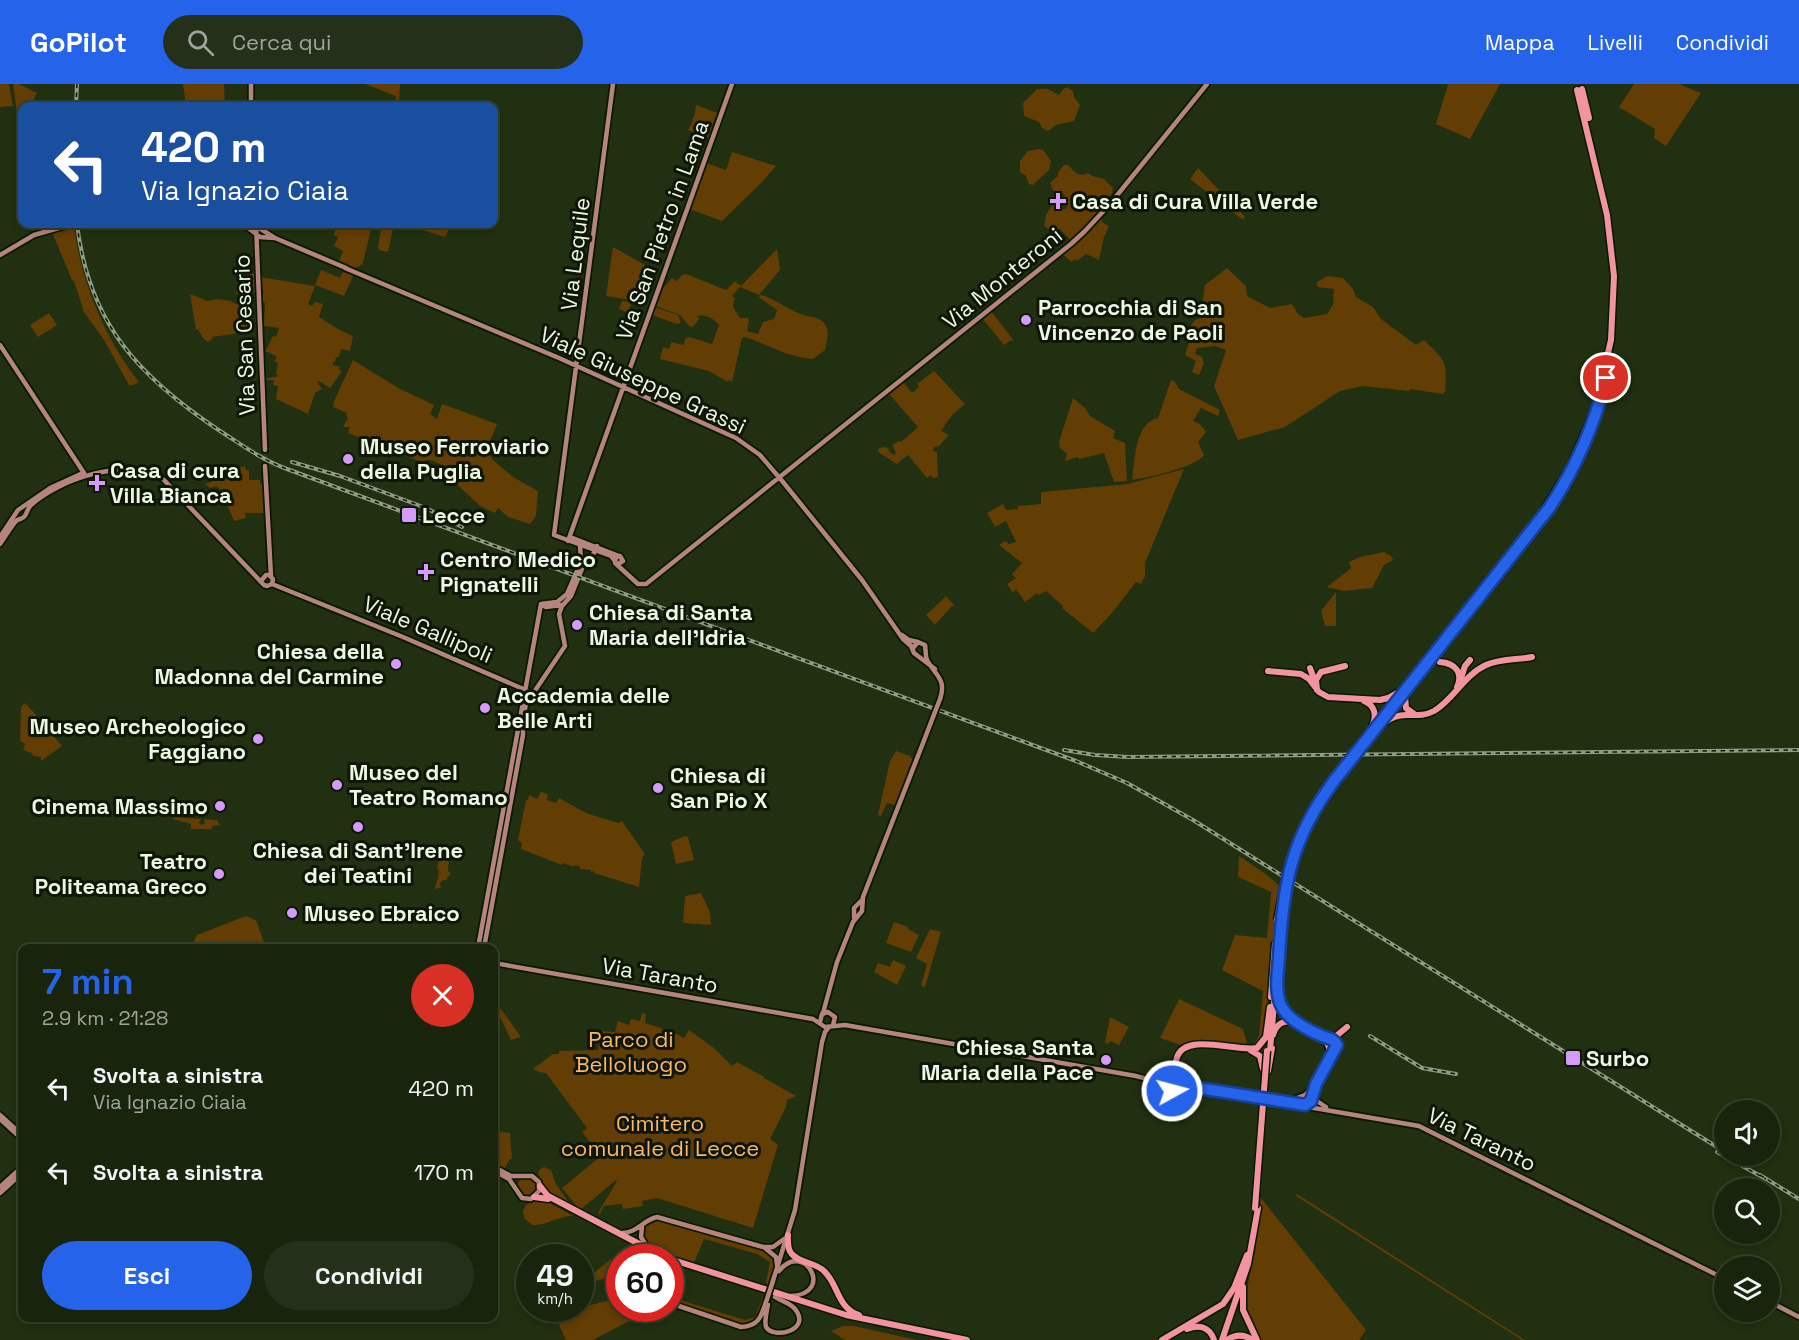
<!DOCTYPE html>
<html lang="it">
<meta charset="utf-8">
<style>
:root{--surface:#18240c;--page:#25301a;--text:#f1f3f6;--muted:#9fa49d;--line:#36412d;--accent:#2563eb}
body{margin:0;font-family:"Space Grotesk",sans-serif;background:var(--page);color:var(--text);height:100vh;display:flex;flex-direction:column;font-size:22px;white-space:nowrap}
*{box-sizing:border-box;margin:0}
p{font-size:20px;color:var(--muted)}
.icon{flex:none;width:33px;height:33px;fill:none;stroke:currentColor;stroke-width:2;stroke-linecap:round;stroke-linejoin:round}
.map{position:relative;flex:1;overflow:hidden}
.drawer{position:absolute;left:18px;top:860px;width:480px;height:378px;display:flex;flex-direction:column;background:var(--surface);border-radius:12px;box-shadow:0 3px 9px #0003,0 0 0 2px var(--line)}
.drawer>*{flex:none}
.hud{position:absolute;left:18px;top:18px;width:480px;height:126px;border-radius:12px;box-shadow:0 3px 9px #0003,0 0 0 2px var(--line);background:#1a4fa0;color:#fff;overflow:hidden}
.controls{position:absolute;left:1714px;top:1016px;display:grid;gap:12px}
.controls a{display:grid;place-items:center;width:66px;height:66px;border-radius:50%;background:var(--surface);box-shadow:0 3px 9px #0003,0 0 0 2px var(--line);font-size:30px}
.speed{position:absolute;left:516px;top:1160px;display:flex;gap:12px;font-size:30px;font-weight:700;text-align:center}
.speed>*{display:grid;place-content:center;width:78px;height:78px;border-radius:50%;background:var(--surface);box-shadow:0 3px 9px #0003,0 0 0 2px var(--line);line-height:1}
.speed small{font-size:15px;font-weight:400}
.speed .limit{border:9px solid #d22;background:#fff;color:#111}
.pin{position:absolute;display:grid;place-items:center;width:51px;height:51px;color:#fff;margin:-26px;border:3px solid #fff;border-radius:50%;box-shadow:0 2px 6px #0007}
.me{position:absolute;width:66px;margin:-33px;rotate:83deg;stroke-linejoin:round;filter:drop-shadow(0 0 4px #0008)}
.turn{display:flex;align-items:center;gap:21px;height:126px;padding:0 24px;font-size:27px}
.turn .icon{width:78px;height:78px;stroke-width:2.5}
.turn b{display:block;font-size:42px;line-height:51px}
.round{display:grid;place-items:center;flex:none;width:63px;height:63px;border-radius:32px;background:var(--page)}
.overview{display:flex;align-items:center;justify-content:space-between;height:102px;padding:0 24px}
h1{font-size:36px;font-weight:700;line-height:45px;color:var(--accent)}
.cta{display:flex;gap:12px;margin-top:auto;padding:12px 24px}
.cta a{flex:1;height:69px;border-radius:36px;background:var(--accent);color:#fff;font-size:24px;font-weight:700;line-height:69px;text-align:center}
.cta a+a{background:var(--page);color:var(--text)}
ul{padding:0;list-style:none}
li{display:flex;align-items:center;gap:18px;height:84px;padding:0 24px}
li div{flex:1}
li b{display:block;font-size:22px}
li em{font-style:normal}
header{display:flex;align-items:center;gap:36px;box-sizing:border-box;height:84px;padding:0 30px;background:var(--accent);color:#fff}
header strong{font-size:28px}
nav{display:flex;gap:33px;margin-inline-start:auto;font-size:21px}
.search{width:420px;height:54px;background:var(--page);display:flex;align-items:center;gap:15px;box-sizing:border-box;padding:0 21px;border-radius:33px;color:var(--muted);font-size:22px}
.map>svg:first-child{display:block}
</style>
<header>
<strong>GoPilot</strong>
<div class="search"><svg class="icon" aria-label="search" viewBox="0 0 24 24"><circle cx="10" cy="10" r="6"/><path d="M15 15l6 6"/></svg>Cerca qui</div>
<nav><a>Mappa</a><a>Livelli</a><a>Condividi</a></nav>
</header>
<div class="map">
<svg width="1799" height="1256" viewBox="0 0 1799 1256">
<rect width="100%" height="100%" fill="#203010"/>
<path fill="#623d04" d="M0 0H9L13 22 0 23Z
M13 0H19L37 9 31 22H22V39L18 37Z
M183 0H224L225 22H186Z
M365 0H400L399 20 395 18 396 12Z
M1448 0H1500L1470 55 1436 40Z
M1634 0H1679L1701 9 1666 62 1654 54 1655 45 1619 23Z
M1067 3 1073 7 1074 13 1080 21 1074 37 1056 41 1048 47 1042 44 1039 38 1024 32 1023 19 1037 5H1048L1059 11 1063 5Z
M696 21 720 30 715 34 709 51 712 53 711 55 688 46 693 36 692 35 694 33Z
M1038 65 1043 66 1051 77 1049 86 1033 101 1029 100 1026 92 1020 88V77L1028 67Z
M732 68 776 82 760 100 722 137 689 125 693 121 691 119 706 79 726 86Z
M1064 81H1068C1075 88 1078 94 1088 89L1092 92 1104 95 1113 104 1112 110 1103 119V124L1071 157 1060 145 1050 146 1044 142 1046 131 1052 121 1061 126 1066 125 1068 121 1065 112 1061 107 1054 108 1050 99 1058 92V88Z
M1198 84 1245 133 1243 136 1190 95Z
M1102 133V138L1109 142 1104 153 1099 176 1086 170 1077 177 1075 175 1072 178 1062 170 1089 148Z
M337 140H372L363 179C356 188 347 182 338 179L343 167 334 162 338 153 334 151Z
M382 140H394L388 168 379 166 378 162Z
M421 140H448L451 141 445 153 419 145Z
M74 142C81 197 104 253 139 298L133 301H129L104 256 84 228 74 197 72 196 52 148Z
M613 163 645 181 628 229 619 225 622 217 630 218 631 216 606 212Z
M777 165 780 186 759 211 740 203 732 212 735 214 733 223 740 234H748L749 236 747 247 758 250 763 238 774 235 777 226 760 214 759 212 761 211C776 215 786 225 801 230 810 234 821 232 826 242 830 249 826 259 825 266L813 275C786 273 769 261 745 253L742 254 732 298 728 296V298L709 287 660 275 663 263 669 265 671 258 684 261 685 255 689 253 712 260 719 241C713 234 706 230 697 232L699 235 693 243 689 242 680 231 655 222 663 204 672 194 677 197 682 191 686 190 726 206 735 197 741 202Z
M1227 184 1246 202 1247 212 1270 224 1292 220 1298 230 1304 234 1327 230 1333 221 1334 205 1318 203 1316 199 1327 192 1343 194 1353 205 1356 213 1373 223 1381 235 1416 261 1424 256C1447 279 1447 276 1445 308L1443 310 1410 305 1409 307 1363 302 1340 307 1285 343 1238 356 1214 302 1226 266 1215 262 1197 264 1195 270 1202 273 1204 279 1199 291 1192 288 1196 277 1185 271 1192 250 1187 247 1195 236 1200 234 1205 201Z
M321 186 340 194 344 186 354 190 344 212 315 201Z
M257 188V208L236 210 237 193Z
M260 193 315 202 308 220 312 222 315 218 323 220 319 233 338 245 353 252 350 267 341 265 339 273H336L335 278H333V281L340 283 339 286 342 287 330 304 319 297 317 298 322 305 315 309 308 330 276 315 278 302 273 301 274 296H264V295L279 292 276 290 278 279 274 277 277 273 268 268H265L273 252 276 253 279 244 264 242 265 219 261 218V212L264 208 261 207Z
M190 210 208 217 218 215 230 217 252 227 251 236 254 237V244H247V248L212 253 213 255H211L208 258 203 254 198 245 196 246Z
M654 223 678 231 681 239 677 240 652 231Z
M991 227 1014 257 1011 256 1004 261 982 234H985Z
M49 229 57 241 38 253 30 241Z
M353 276 400 305 434 321 430 330 437 335 442 320 497 340 489 360V367L491 374 513 393 538 407 536 432 530 440 508 433 498 424 495 429 480 422 450 394 446 389 448 385C442 381 433 375 426 376L424 379 348 349 350 343H343L348 334 346 332 347 329 333 323 334 317Z
M934 287 965 320 952 331 941 347 949 351 939 362 934 363 933 367 937 368 938 393 933 394 931 391 927 394 908 371 897 380 878 368 879 364 886 363 888 365 890 363 888 366 893 371 896 369 892 361 899 357 901 358 918 343 889 310 903 298 912 309 919 303 917 300Z
M1171 296 1175 298 1179 305 1220 326 1218 332 1201 324 1193 337 1200 340 1206 348 1198 358 1204 371C1194 384 1150 393 1132 396 1135 377 1134 339 1158 334Z
M1073 314 1085 324 1090 332 1115 347 1113 354 1125 359 1127 397 1114 398 1104 369 1079 375 1078 373 1065 377 1067 370 1060 364 1059 358Z
M245 382 246 386H249V396H260V400L264 401V429H245L246 434 234 437 221 406 216 402 210 404 205 400 238 389 236 385Z
M1184 385 1145 479V492L1141 500 1136 498 1112 529 1093 549 1062 524 1063 522 1046 507 1039 511 1037 509 1025 518 1016 505 1013 509 1007 500 1016 494 1012 490 1022 479 999 461 1005 457 1009 460 1016 458 1006 437 995 443 987 429 1003 420 1006 426 1018 425V422L1041 420V408L1128 400Z
M1384 468 1391 472 1393 476 1384 481 1372 504 1344 507 1327 503 1351 484 1349 478 1360 473Z
M1336 508V542H1325L1321 527Z
M946 512 955 522H952L935 541 926 531Z
M25 619 41 636 38 639 41 642 43 640 62 662 41 677V673L33 672 32 669 23 666 25 660 20 657 21 623Z
M896 667 910 672 913 677 895 721 887 719 881 732 878 731 890 677Z
M541 708 548 710 547 716 556 719 559 714 586 729 618 739 622 737 645 770 642 774 639 803 594 789V787L591 788V786L580 785V783L575 781 574 783 563 779 562 781 521 765 522 759 518 756 526 716H528L529 711 537 715Z
M173 733 201 735 199 739 202 741 205 739 204 735 217 736 220 741 212 742V745H191V740L173 735Z
M685 752 688 753 694 776 676 780 671 758Z
M1239 772C1245 776 1277 797 1278 801 1280 808 1273 820 1276 831L1264 951 1260 959 1252 963 1259 952 1263 907 1222 886 1235 851 1267 854 1271 808 1238 793Z
M449 775 448 787 451 789 446 796H443L439 800 442 803 435 805 437 796 439 794 438 793 439 786 437 785 439 776Z
M701 809 710 828 711 841 683 839 685 812Z
M246 832 256 836 266 864H195L194 857 197 851Z
M894 838 908 843V845L919 851 911 868 886 859Z
M930 845 941 848 925 903 921 902 927 880 916 874Z
M893 876 906 882 897 901 874 888 878 879 890 883Z
M1179 915 1243 945 1248 963 1197 957H1190L1180 961 1160 954Z
M501 925 521 953 511 956 498 929 497 927Z
M642 929 646 930 645 939 673 948 684 954 689 946 714 964 732 982 737 978 764 993V995H766L796 1012 787 1016 786 1023 770 1055 778 1061 753 1144 657 1114 642 1117 643 1122 623 1125 622 1120 604 1122 600 1130 598 1129 617 1097 616 1096 580 1126 562 1104 601 1072 582 1048 587 1044 546 989 539 988 533 985 553 970H559V967L598 966 600 947 615 948 618 937 629 941 631 935 640 937Z
M1110 933 1129 943 1119 961 1110 957 1108 960 1105 959Z
M497 1047 510 1049 512 1075H510L504 1085 494 1080V1063Z
M544 1083 551 1086 556 1100 572 1123 547 1109 538 1089 540 1085Z
M517 1103a10 10 0 1 1 20 0a10 10 0 1 1-20 0Z
M1297 1110 1525 1256H1522L1296 1112Z
M1261 1114 1366 1246 1359 1256H1260L1248 1232 1245 1213 1255 1168Z
M536 1116 546 1117 573 1132C559 1131 547 1142 532 1141L524 1134 523 1126 526 1121Z
M656 1135 765 1166C781 1175 773 1190 769 1205L766 1198 770 1178 757 1170 704 1155 693 1181C679 1177 640 1167 643 1148 644 1141 649 1138 656 1135Z
M611 1175 614 1187 610 1193 581 1201V1199Z
M608 1200 619 1203 620 1224H637L648 1227 593 1256H566L559 1241 563 1232 582 1223 611 1216Z
M670 1213 745 1236 755 1233 763 1213 767 1214 758 1236 744 1241 671 1217Z
M843 1242H854L917 1256H845L831 1247Z"/>
<g fill="none" stroke-linecap="round" stroke-linejoin="round">
<path stroke="#3f4e30" stroke-width="4.5" stroke-dasharray="4.5 2" stroke-linecap="butt" d="M265 366V382"/>
<g stroke="#091800" stroke-width="8">
<path id="major" d="M251 0V22
M613 0 554 451 611 472 614 476
M243 140 260 153 274 154
M256 140 265 366
M256 142 275 154 346 184
M0 171 34 151 73 140
M345 184 559 274 736 354 760 371 783 398 862 496 903 555 911 562 914 569 935 585
M0 261 84 389
M265 382 271 492
M0 453 18 426 50 404 83 389
M570 453 619 472
M568 457 732 0
M0 460C5 453 10 444 16 437 18 435 22 435 24 433 27 430 27 425 31 421 59 395 130 371 164 396L264 501 267 502 272 500 273 495 269 491H266L261 497
M618 480 623 477 620 472 616 473 615 479 638 500H646L1071 160 1085 147 1110 120 1207 0
M272 500 403 553 528 607
M541 520 557 518 567 510 581 478 580 461
M541 520 546 523 561 521
M902 551 909 556 918 558
M913 564 918 558 925 561C926 566 925 571 927 576 935 591 947 595 940 615
M854 834V824L862 816
M478 864 541 520
M484 864 523 651V634L526 620 565 562 559 530 562 522 571 512 584 480 594 469 597 462
M494 879 813 935 825 943 845 941 1136 992C1153 995 1164 1008 1179 1015L1186 1011V1003L1181 999 1176 1000 1172 1006 1173 1011
M823 929 837 878 853 838 862 827 863 813 918 672
M820 938 822 930 828 928 835 933 833 941
M1186 1002 1419 1042 1725 1195
M1314 1009 1317 1017 1326 1023
M1289 1017 1305 1011 1314 1002
M1305 1021 1311 1017 1316 1000 1337 961
M0 1031 22 1051
M0 1035 22 1055
M494 1083 511 1092H532L539 1098V1107L531 1115 522 1114 509 1095 494 1087
M0 1103 22 1083
M0 1109 22 1089
M642 1143 641 1153 647 1163
M622 1149C637 1149 643 1136 657 1133L763 1163H773L784 1155
M765 1164 776 1173 777 1181
M628 1173 640 1169 653 1173
M779 1187C804 1155 836 1211 790 1212
M772 1200 795 1126 822 958 825 948 829 943
M1770 1218 1799 1233
M670 1219 741 1243C758 1242 761 1234 766 1218
M768 1220C767 1227 764 1236 766 1243 774 1256 812 1246 795 1225 789 1218 781 1217 775 1213"/>
</g>
<g stroke="#091800" stroke-width="9">
<path id="highway" d="M1582 5 1589 34
M1440 578C1454 579 1464 588 1457 603
M1310 584 1315 598
M1268 587 1301 590 1309 595 1319 608 1328 613 1380 616 1388 614 1397 609
M1461 594 1465 582 1470 576
M1317 606 1316 596 1321 588 1345 582
M1364 617C1374 621 1377 630 1373 640
M1414 630 1406 624 1405 612 1423 585
M1368 655C1379 643 1389 631 1406 631 1416 631 1425 632 1434 627 1454 615 1464 591 1486 581 1501 574 1517 576 1532 573
M1356 664 1540 432 1570 383 1595 324 1611 256 1614 192 1607 131 1577 6
M1290 782C1303 744 1322 712 1347 680
M1278 863C1282 884 1270 909 1285 928 1299 945 1336 948 1329 976
M1278 865 1280 836
M1271 913 1275 860
M1273 951C1276 940 1284 935 1295 938
M1324 953H1335L1347 943
M1250 966 1260 972 1263 985
M1270 967 1275 908
M1268 987 1272 964
M1175 991 1183 1000
M1175 1001C1176 991 1174 983 1177 973 1186 948 1236 968 1257 964L1266 953 1270 923
M540 1102 548 1112 664 1173
M534 1113 548 1115
M788 1151C788 1156 787 1164 791 1169 798 1179 815 1178 824 1187 839 1201 837 1224 859 1231
M670 1175 846 1231 967 1256
M1243 1203V1226L1257 1256
M1187 1245C1199 1240 1210 1243 1214 1256
M1162 1256 1223 1220 1234 1204 1247 1171
M1222 1256 1248 1180 1258 1124
M1227 1256C1236 1250 1244 1250 1252 1256"/>
</g>
<use href="#major" stroke="#b5847e" stroke-width="4.5"/>
<use href="#highway" stroke="#f194a0" stroke-width="6"/>
<g stroke="#8f9c83" stroke-width="4">
<path id="rail" d="M76 22 77 0
M77 140C89 240 139 293 220 347 242 361 262 376 287 385L1076 677 1127 699 1193 736 1725 1068
M292 378 340 392 426 424 462 443
M1064 666 1095 671 1128 673 1799 666
M1370 952 1422 984 1456 990
M1717 1068 1766 1095
M1760 1091 1799 1115"/>
</g>
<use href="#rail" stroke="#0f1608" stroke-width="1.5" stroke-dasharray="4.5" stroke-linecap="butt"/>
<g stroke="#091800" stroke-width="8" stroke-linecap="butt">
<path id="major-bridge" d="M918 672 940 615
M766 1218 772 1200"/>
</g>
<g stroke="#091800" stroke-width="9" stroke-linecap="butt">
<path id="highway-bridge" d="M1347 680 1362 662
M1277 836 1288 781
M1255 1124 1267 967"/>
</g>
<use href="#major-bridge" stroke="#b5847e" stroke-width="4.5"/>
<use href="#highway-bridge" stroke="#f194a0" stroke-width="6"/>
</g>
<g fill="none" stroke-linecap="round" stroke-linejoin="round">
<g stroke="#184099" stroke-width="15">
<path id="route" d="M1172 1007 1173 1012 1179 1015C1188 1014 1187 1005 1199 1004L1305 1021 1311 1017 1316 1000 1337 961C1333 954 1329 955 1322 952 1308 946 1289 936 1282 923 1274 908 1278 889 1279 873 1283 802 1290 756 1334 697L1550 423C1576 383 1595 340 1606 294"/>
</g>
<use href="#route" stroke="#2563eb" stroke-width="10"/>
</g>
<g fill="#d59bfb" stroke="#0f1608" stroke-width="2">
<path d="M1055 108h6v6h6v6h-6v6h-6v-6h-6v-6h6z"/>
<circle cx="1026" cy="236" r="6"/>
<circle cx="348" cy="375" r="6"/>
<path d="M94 390h6v6h6v6h-6v6h-6v-6h-6v-6h6z"/>
<rect x="401" y="423" width="16" height="16" rx="3"/>
<path d="M423 479h6v6h6v6h-6v6h-6v-6h-6v-6h6z"/>
<circle cx="577" cy="541" r="6"/>
<circle cx="396" cy="580" r="6"/>
<circle cx="485" cy="624" r="6"/>
<circle cx="258" cy="655" r="6"/>
<circle cx="337" cy="701" r="6"/>
<circle cx="658" cy="704" r="6"/>
<circle cx="220" cy="722" r="6"/>
<circle cx="358" cy="743" r="6"/>
<circle cx="219" cy="790" r="6"/>
<circle cx="292" cy="829" r="6"/>
<rect x="1565" y="966" width="16" height="16" rx="3"/>
<circle cx="1106" cy="976" r="6"/>
</g>
<g text-anchor="middle" stroke-width="6" stroke-linejoin="round" paint-order="stroke">
<g font-size="22" font-weight="bold" fill="#ecf7e4" stroke="#0f1608" text-anchor="start">
<text x="1072" y="125">Casa di Cura Villa Verde</text>
<text x="1038" y="231">Parrocchia di San<tspan x="1038" dy="25">Vincenzo de Paoli</tspan></text>
<text x="360" y="370">Museo Ferroviario<tspan x="360" dy="25">della Puglia</tspan></text>
<text x="110" y="394">Casa di cura<tspan x="110" dy="25">Villa Bianca</tspan></text>
<text x="422" y="439">Lecce</text>
<text x="440" y="483">Centro Medico<tspan x="440" dy="25">Pignatelli</tspan></text>
<text x="589" y="536">Chiesa di Santa<tspan x="589" dy="25">Maria dell'Idria</tspan></text>
<text x="384" y="575" text-anchor="end">Chiesa della<tspan x="384" dy="25">Madonna del Carmine</tspan></text>
<text x="497" y="619">Accademia delle<tspan x="497" dy="25">Belle Arti</tspan></text>
<text x="246" y="650" text-anchor="end">Museo Archeologico<tspan x="246" dy="25">Faggiano</tspan></text>
<text x="349" y="696">Museo del<tspan x="349" dy="25">Teatro Romano</tspan></text>
<text x="670" y="699">Chiesa di<tspan x="670" dy="25">San Pio X</tspan></text>
<text x="208" y="730" text-anchor="end">Cinema Massimo</text>
<text x="358" y="774" text-anchor="middle">Chiesa di Sant'Irene<tspan x="358" dy="25">dei Teatini</tspan></text>
<text x="207" y="785" text-anchor="end">Teatro<tspan x="207" dy="25">Politeama Greco</tspan></text>
<text x="304" y="837">Museo Ebraico</text>
<text x="1094" y="971" text-anchor="end">Chiesa Santa<tspan x="1094" dy="25">Maria della Pace</tspan></text>
<text x="1586" y="982">Surbo</text>
</g>
<g font-size="22" fill="#ecf7e4" stroke="#0f1608">
<text transform="translate(662 146) rotate(-70)" y="8">Via San Pietro in Lama</text>
<text transform="translate(575 170) rotate(-83)" y="8">Via Lequile</text>
<text transform="translate(1002 194) rotate(-39)" y="8">Via Monteroni</text>
<text transform="translate(244 251) rotate(-92)" y="8">Via San Cesario</text>
<text transform="translate(643 296) rotate(25)" y="8">Viale Giuseppe Grassi</text>
<text transform="translate(428 545) rotate(23)" y="8">Viale Gallipoli</text>
<text transform="translate(660 891) rotate(10)" y="8">Via Taranto</text>
<text transform="translate(1482 1055) rotate(26)" y="8">Via Taranto</text>
</g>
<g font-size="22" fill="#f9b967" stroke="#0f1608">
<text x="631" y="963">Parco di<tspan x="631" dy="25">Belloluogo</tspan></text>
<text x="660" y="1047">Cimitero<tspan x="660" dy="25">comunale di Lecce</tspan></text>
</g>
</g>
</svg>
<div class="controls">
<a><svg class="icon" aria-label="sound" viewBox="0 0 24 24"><path d="M4 9h4l5-4v14l-5-4H4zM17 9q2 3 0 6"/></svg></a>
<a><svg class="icon" aria-label="search" viewBox="0 0 24 24"><circle cx="10" cy="10" r="6"/><path d="M15 15l6 6"/></svg></a>
<a><svg class="icon" aria-label="layers" viewBox="0 0 24 24"><path d="M12 4l9 5-9 5-9-5zM3 14l9 5 9-5"/></svg></a>
</div>
<div class="speed"><div>49<small>km/h</small></div><div class="limit">60</div></div>
<div class="pin" style="left:1606px;top:294px;background:#d93025"><svg class="icon" aria-label="arrive" viewBox="0 0 24 24"><path d="M6 21V4h12l-3 4 3 4H6"/></svg></div>
<svg class="me" style="left:1172px;top:1007px" viewBox="-20 -20 40 40"><circle r="17" fill="#2563eb" stroke="#fff" stroke-width="3"/><path d="M0-11L8 9 0 5-8 9z" fill="#fff"/></svg>
<div class="hud">
<div class="turn"><svg class="icon" aria-label="left" viewBox="0 0 24 24"><path d="M17 20v-9H6M10 6l-5 5 5 5"/></svg><div><b>420 m</b>Via Ignazio Ciaia</div></div>
</div>
<section class="drawer">
<div class="overview"><div><h1>7 min</h1><p>2.9 km · 21:28</p></div><a class="round" style="background:#d93025;color:#fff"><svg class="icon" aria-label="close" viewBox="0 0 24 24"><path d="M6 6l12 12M18 6L6 18"/></svg></a></div>
<ul>
<li><svg class="icon" aria-label="left" viewBox="0 0 24 24"><path d="M17 20v-9H6M10 6l-5 5 5 5"/></svg><div><b>Svolta a sinistra</b><p>Via Ignazio Ciaia</p></div><em>420 m</em></li>
<li><svg class="icon" aria-label="left" viewBox="0 0 24 24"><path d="M17 20v-9H6M10 6l-5 5 5 5"/></svg><div><b>Svolta a sinistra</b></div><em>170 m</em></li>
</ul>
<div class="cta"><a>Esci</a><a>Condividi</a></div>
</section>
</div>
